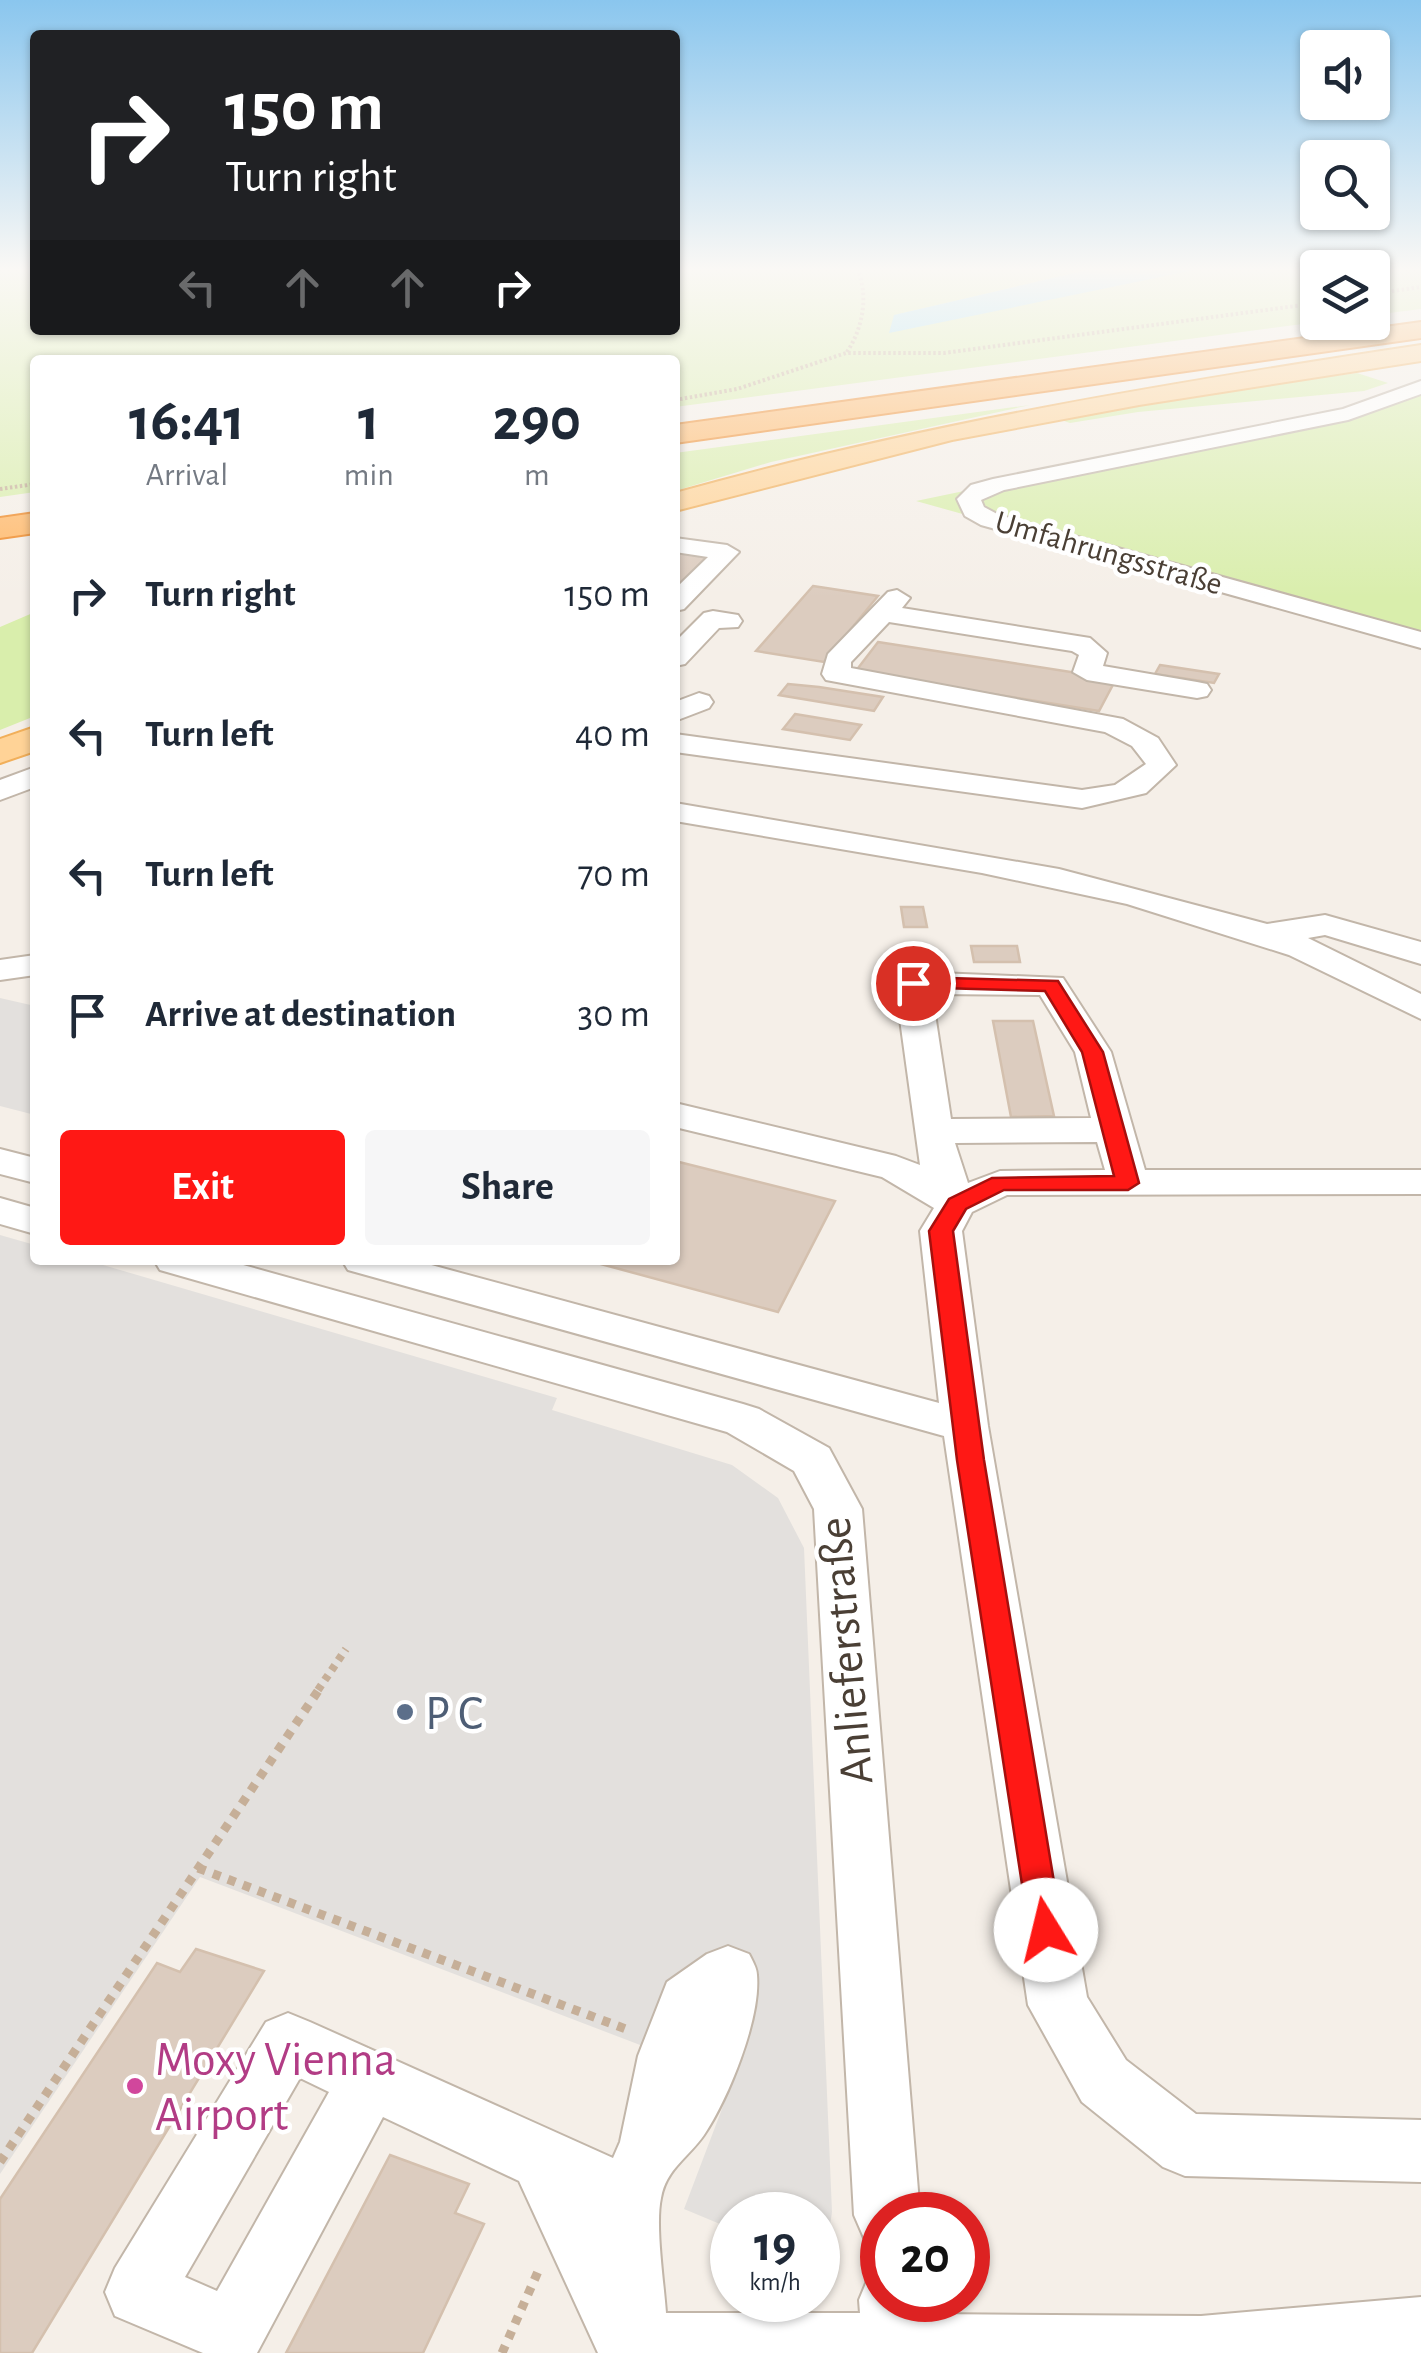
<!DOCTYPE html>
<meta charset="utf-8">
<style>
:root{--surface:#fff;--page:#f6f6f7;--text:#1f2937;--muted:#747a83;--accent:#ff1815}
body{margin:0;font-family:"Alegreya Sans",sans-serif;background:var(--page);color:var(--text);height:100vh;display:flex;flex-direction:column;font-size:38px;white-space:nowrap}
*{box-sizing:border-box;margin:0}
p{font-size:32px;color:var(--muted)}
.icon{flex:none;width:55px;height:55px;fill:none;stroke:currentColor;stroke-width:2;stroke-linecap:round;stroke-linejoin:round}
.map{position:relative;flex:1;overflow:hidden}
.side{position:absolute;left:30px;top:355px;width:650px;height:910px;display:flex;flex-direction:column;background:var(--surface);border-radius:10px;box-shadow:0 2px 8px #0004}
.side>*{flex:none}
.hud{position:absolute;left:30px;top:30px;width:650px;height:305px;border-radius:10px;box-shadow:0 2px 8px #0004;background:#202124;color:#fff;overflow:hidden}
.fabs{position:absolute;left:1300px;top:30px;display:grid;gap:20px}
.fabs a{display:grid;place-items:center;width:90px;height:90px;border-radius:10px;background:var(--surface);box-shadow:0 2px 8px #0004;font-size:50px}
.speed{position:absolute;left:710px;top:2192px;display:flex;gap:20px;font-size:50px;font-weight:700;text-align:center}
.speed>*{display:grid;place-content:center;width:130px;height:130px;border-radius:50%;background:var(--surface);box-shadow:0 2px 8px #0004;line-height:1}
.speed small{font-size:25px;font-weight:400}
.speed .limit{border:15px solid #d22;background:#fff;color:#111}
.pin{position:absolute;display:grid;place-items:center;width:85px;height:85px;color:#fff;margin:-42px;border:5px solid #fff;border-radius:50%;box-shadow:0 2px 10px #0007}
.me{position:absolute;width:110px;margin:-55px;rotate:351deg;stroke-linejoin:round;filter:drop-shadow(0 0 8px #0008)}
.turn{display:flex;align-items:center;gap:35px;height:210px;padding:0 30px;font-size:45px}
.turn .icon{width:130px;height:130px;stroke-width:2.5}
.turn b{display:block;font-size:70px;line-height:85px}
.lanes{display:flex;align-items:center;height:95px;padding:0 30px;background:#0003;justify-content:center;gap:50px;direction:ltr}
.lanes .off{opacity:.35}
.eta{display:flex;justify-content:space-evenly;align-items:center;height:170px;text-align:center}
.eta b{font-size:60px;font-weight:700;line-height:70px}
.button{display:flex;gap:20px;margin-top:auto;padding:20px 30px}
.button a{flex:1;height:115px;border-radius:10px;background:var(--accent);color:#fff;font-size:40px;font-weight:700;line-height:115px;text-align:center}
.button a+a{background:var(--page);color:var(--text)}
ul{padding:0;list-style:none}
li{display:flex;align-items:center;gap:30px;height:140px;padding:0 30px}
li div{flex:1}
li b{display:block;font-size:38px}
li em{font-style:normal}
.map>svg:first-child{display:block}
</style>
<div class="map">
<svg width="1421" height="2353" viewBox="0 0 1421 2353">
<rect width="100%" height="100%" fill="#f5efe8"/>
<path fill="#d9eeac" d="M0 268H35V330H675V268H1096L895 315 1070 294 1204 268H1317L1318 322 675 407V360H35V492L0 497Z
M1373 268H1421V309L1373 315Z
M1357 373 1388 383 1364 391 1138 412 1070 423 1055 418 1159 399Z
M1421 384V642L916 501 1344 412 1406 386Z
M1030 405 771 462 675 491V453Z
M35 612V716L0 730V627Z"/>
<path fill="#e3e0dd" d="M0 998 35 1006V1115L0 1106Z
M0 1235 35 1245V1260H86L557 1398 552 1410 732 1465 778 1498 804 1548 832 2212 824 2265 818 2262V2215H732V2229L684 2209 750 2035 707 2061 669 2056 200 1877 0 2174Z"/>
<path fill="#9ee0f8" d="M1096 268H1204L889 333 894 315Z"/>
<path fill="#dcccbf" stroke="#d4c0ae" stroke-width="2.5" d="M675 551 713 557 675 594Z
M813 586 878 596 824 662 756 651Z
M878 642 1116 679 1099 711 855 672Z
M1160 665 1219 674 1214 683 1155 674Z
M788 684 819 687 883 697 874 711 779 695Z
M795 714 861 725 850 740 783 729Z
M901 907H923L927 927H904Z
M971 946H1017L1020 962H974Z
M993 1021H1033L1054 1116 1011 1117Z
M675 1161 835 1201 778 1312 586 1260H675Z
M196 1949 264 1971 32 2353H0V2199L157 1963 180 1972Z
M390 2155 469 2184 455 2213 484 2224 423 2353H286Z"/>
<g fill="none" stroke-linecap="round" stroke-linejoin="round">
<g stroke="#c2b6a9" stroke-width="4">
<path id="minor" d="M1421 381V394L1348 420 1004 490 981 500 984 507 999 515 1421 632V648L981 525 965 516 957 499 971 485 993 479 1343 409Z
M675 538 727 545 739 552 684 609 675 611V589L708 557 675 552Z
M897 590 910 598 902 608 1090 638 1107 653 1103 666 1197 682 1207 684 1211 690 1207 696 1197 698 1087 680 1073 672 1079 655 1072 651 889 622 851 662V668L1123 719 1158 738 1176 765 1146 793 1082 808 675 752V734L1082 790 1115 785 1146 764 1132 746 1105 732 826 680 822 674 828 654 888 592Z
M713 611 738 615 742 621 738 627 719 628 685 664 675 666V642L704 613Z
M699 693 709 696 713 702 709 708 675 721V702Z
M35 767V787L0 800V780Z
M675 803 1059 869 1267 924 1325 915 1421 942V964L1325 935 1308 938 1421 994V1019L1289 955 1127 904 982 873 675 821Z
M35 955V975L0 980V960Z
M913 972 1063 978 1111 1052 1145 1170H1421V1194L1007 1195 972 1212 962 1231 988 1426 1087 1997 1126 2060 1196 2114 1421 2120V2182L1185 2176 1163 2167 1082 2102 1028 2005 944 1436 348 1270 342 1260H413L939 1403 920 1231 934 1208 882 1177 675 1127V1103L896 1156 920 1165 895 983 901 976ZM932 994 1040 995 1075 1052 1091 1118 951 1119ZM1097 1142 1105 1170 1000 1171 968 1183 955 1143Z
M0 1149 35 1158V1183L0 1174Z
M0 1198 35 1208V1234L0 1224Z
M154 1260H225L743 1404 759 1409 829 1448 862 1509 920 2215H882V2246L864 2238 854 2215 814 1509 794 1471 727 1432 160 1270Z
M728 1946 749 1954C752 1960 757 1968 757 1975 761 2019 728 2099 704 2135 689 2157 666 2169 661 2198 655 2225 664 2283 666 2313H860L859 2300 869 2276 882 2271V2300H927L928 2314 1201 2316 1421 2297V2353H598L519 2181 383 2117 257 2353H203L115 2316 105 2292 115 2268 266 2022 288 2013 310 2022 613 2158 620 2142 638 2056 667 1982 707 1954ZM300 2078 329 2092 217 2291 185 2277Z"/>
</g>
<g stroke="#f1af5a" stroke-width="4">
<path id="major" d="M1421 345V361L1139 405 952 440 675 511V493C920 424 1169 383 1421 345Z
M35 727V751L0 763V739Z"/>
</g>
<g stroke="#ef8a28" stroke-width="4">
<path id="highway" d="M1421 322V338L675 443V425Z
M35 513V533L0 538V518Z"/>
</g>
<path stroke="#c6af98" stroke-width="4" stroke-dasharray="2.5 2.5" stroke-linecap="butt" d="M1372 294 1421 287
M847 352C863 328 869 295 857 268
M675 400 737 389 846 353H944L1318 303
M0 489 35 484"/>
<path stroke="#c6af98" stroke-width="8" stroke-dasharray="6 6" stroke-linecap="butt" d="M318 1690 346 1649"/>
<path stroke="#c6af98" stroke-width="9" stroke-dasharray="8 8" stroke-linecap="butt" d="M198 1868 631 2031
M0 2162 320 1688
M502 2353 540 2267"/>
<use href="#minor" fill="#fff" fill-rule="evenodd"/>
<use href="#major" fill="#ffd397" fill-rule="evenodd"/>
<use href="#highway" fill="#ffb869" fill-rule="evenodd"/>
</g>
<linearGradient id="sky" x2="0" y2="1"><stop stop-color="#8ac6ee"/><stop offset="0.45" stop-color="#faf8f5"/><stop offset="1" stop-color="#faf8f5" stop-opacity="0"/></linearGradient>
<rect width="1421" height="598" fill="url(#sky)"/>
<path fill="#ff1815" stroke="#a6100e" stroke-width="2.5" d="M913 977 1058 981 1103 1052 1139 1183 1128 1190H1004L966 1209 953 1231 984 1460 1062 1930 1057 1941 1046 1945 1034 1941 1029 1930 957 1460 929 1231 949 1199 992 1178 1114 1176 1082 1052 1045 991 906 987 903 983Z"/>
<circle fill="#5c6f8a" stroke="#fff" stroke-width="4" cx="405" cy="1712" r="10"/>
<circle fill="#d1479c" stroke="#fff" stroke-width="4" cx="135" cy="2086" r="10"/>
<g text-anchor="middle" stroke-width="9" stroke-linejoin="round" paint-order="stroke">
<g font-size="32" fill="#4a3f35" stroke="#fff">
<text transform="translate(1109 552) rotate(16)" y="11">Umfahrungsstraße</text>
</g>
<g font-size="48" fill="#4a3f35" stroke="#fff">
<text transform="translate(844 1651) rotate(-95)" y="17">Anlieferstraße</text>
</g>
<g font-size="48" fill="#4e5e75" stroke="#fff" text-anchor="start">
<text x="425" y="1729">P C</text>
</g>
<g font-size="48" fill="#b23c85" stroke="#fff" text-anchor="start">
<text x="155" y="2075">Moxy Vienna<tspan x="155" dy="55">Airport</tspan></text>
</g>
</g>
</svg>
<div class="fabs">
<a><svg class="icon" aria-label="sound" viewBox="0 0 24 24"><path d="M4 9h4l5-4v14l-5-4H4zM17 9q2 3 0 6"/></svg></a>
<a><svg class="icon" aria-label="search" viewBox="0 0 24 24"><circle cx="10" cy="10" r="6"/><path d="M15 15l6 6"/></svg></a>
<a><svg class="icon" aria-label="layers" viewBox="0 0 24 24"><path d="M12 4l9 5-9 5-9-5zM3 14l9 5 9-5"/></svg></a>
</div>
<div class="speed"><div>19<small>km/h</small></div><div class="limit">20</div></div>
<div class="pin" style="left:913px;top:983px;background:#d93025"><svg class="icon" aria-label="arrive" viewBox="0 0 24 24"><path d="M6 21V4h12l-3 4 3 4H6"/></svg></div>
<svg class="me" style="left:1046px;top:1930px" viewBox="-20 -20 40 40"><circle r="19" fill="#fff"/><path d="M0-13L10 11 0 6-10 11z" fill="#ff1815"/></svg>
<div class="hud">
<div class="turn"><svg class="icon" aria-label="right" viewBox="0 0 24 24"><path d="M7 20v-9h11M14 6l5 5-5 5"/></svg><div><b>150 m</b>Turn right</div></div>
<div class="lanes"><svg class="icon off" aria-label="left" viewBox="0 0 24 24"><path d="M17 20v-9H6M10 6l-5 5 5 5"/></svg><svg class="icon off" aria-label="ahead" viewBox="0 0 24 24"><path d="M12 20V5M6 11l6-6 6 6"/></svg><svg class="icon off" aria-label="ahead" viewBox="0 0 24 24"><path d="M12 20V5M6 11l6-6 6 6"/></svg><svg class="icon" aria-label="right" viewBox="0 0 24 24"><path d="M7 20v-9h11M14 6l5 5-5 5"/></svg></div>
</div>
<section class="side">
<div class="eta">
<div><b>16:41</b><p>Arrival</p></div>
<div><b>1</b><p>min</p></div>
<div><b>290</b><p>m</p></div>
</div>
<ul>
<li><svg class="icon" aria-label="right" viewBox="0 0 24 24"><path d="M7 20v-9h11M14 6l5 5-5 5"/></svg><div><b>Turn right</b></div><em>150 m</em></li>
<li><svg class="icon" aria-label="left" viewBox="0 0 24 24"><path d="M17 20v-9H6M10 6l-5 5 5 5"/></svg><div><b>Turn left</b></div><em>40 m</em></li>
<li><svg class="icon" aria-label="left" viewBox="0 0 24 24"><path d="M17 20v-9H6M10 6l-5 5 5 5"/></svg><div><b>Turn left</b></div><em>70 m</em></li>
<li><svg class="icon" aria-label="arrive" viewBox="0 0 24 24"><path d="M6 21V4h12l-3 4 3 4H6"/></svg><div><b>Arrive at destination</b></div><em>30 m</em></li>
</ul>
<div class="button"><a>Exit</a><a>Share</a></div>
</section>
</div>
